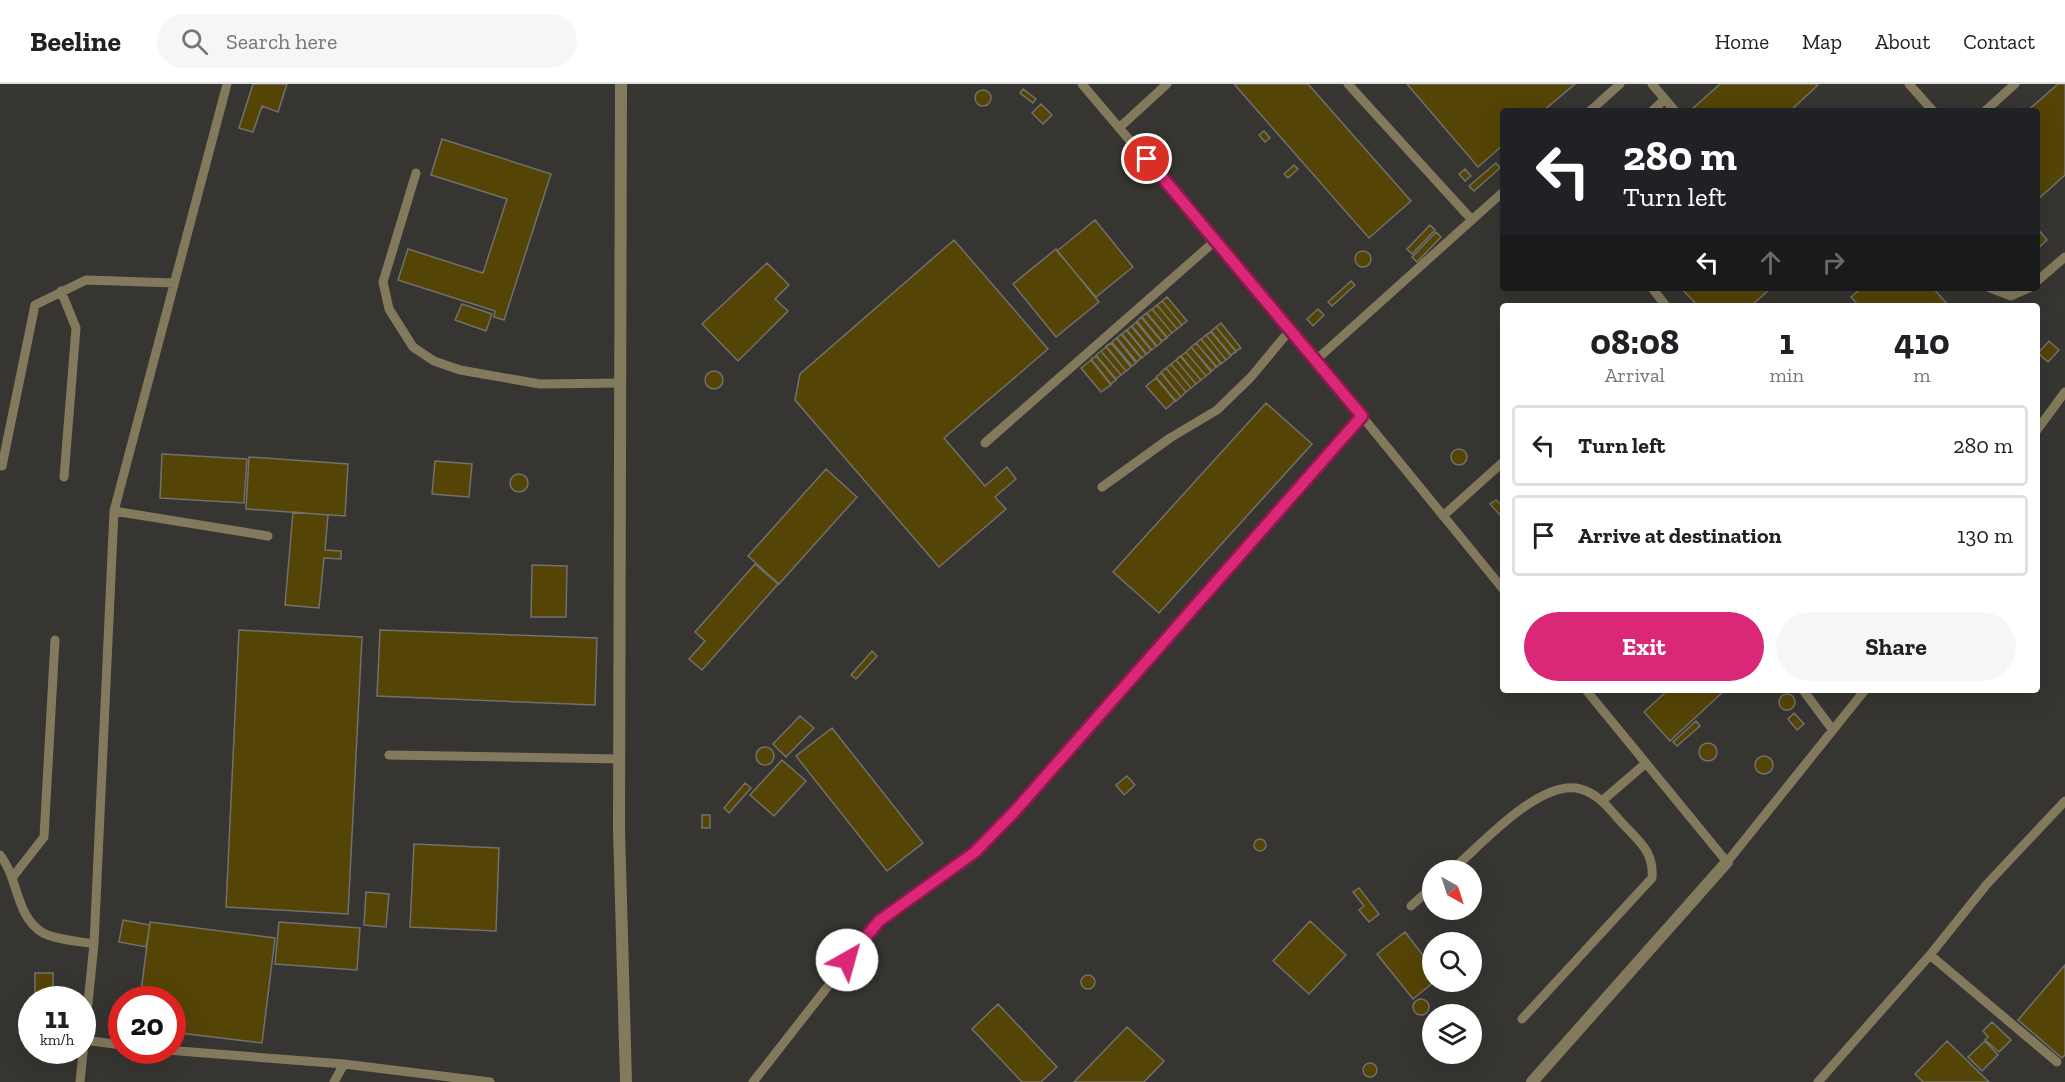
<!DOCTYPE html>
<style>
:root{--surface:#fff;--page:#f6f6f6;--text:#202124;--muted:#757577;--line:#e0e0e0;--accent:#db2777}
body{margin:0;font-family:"Zilla Slab",serif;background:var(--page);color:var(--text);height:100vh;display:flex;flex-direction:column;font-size:22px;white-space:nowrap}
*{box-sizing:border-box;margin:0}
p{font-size:20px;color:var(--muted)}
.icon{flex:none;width:33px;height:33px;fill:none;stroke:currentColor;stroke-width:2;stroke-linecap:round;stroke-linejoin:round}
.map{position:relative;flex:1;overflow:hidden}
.panel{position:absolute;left:1500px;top:219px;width:540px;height:390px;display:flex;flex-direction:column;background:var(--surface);border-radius:6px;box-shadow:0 6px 24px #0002}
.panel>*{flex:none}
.hud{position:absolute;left:1500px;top:24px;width:540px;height:183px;border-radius:6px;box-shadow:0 6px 24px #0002;background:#202124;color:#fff;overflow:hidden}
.needle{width:39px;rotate:141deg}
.tools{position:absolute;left:1422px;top:776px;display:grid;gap:12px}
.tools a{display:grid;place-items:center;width:60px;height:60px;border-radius:50%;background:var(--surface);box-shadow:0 6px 24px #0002;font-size:30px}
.speed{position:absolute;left:18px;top:902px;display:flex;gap:12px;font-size:30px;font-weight:700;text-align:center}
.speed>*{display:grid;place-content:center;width:78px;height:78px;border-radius:50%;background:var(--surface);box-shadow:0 6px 24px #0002;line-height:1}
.speed small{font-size:15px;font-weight:400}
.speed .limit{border:9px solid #d22;background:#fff;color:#111}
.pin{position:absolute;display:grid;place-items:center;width:51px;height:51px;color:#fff;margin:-26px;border:3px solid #fff;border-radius:50%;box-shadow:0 2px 6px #0007}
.me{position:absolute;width:66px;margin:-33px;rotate:38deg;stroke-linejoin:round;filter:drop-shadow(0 0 4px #0008)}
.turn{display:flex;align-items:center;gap:21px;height:126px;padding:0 24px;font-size:27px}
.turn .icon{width:78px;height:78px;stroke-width:2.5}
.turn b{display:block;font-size:42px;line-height:51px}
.lanes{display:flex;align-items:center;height:57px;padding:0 24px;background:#0003;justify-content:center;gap:30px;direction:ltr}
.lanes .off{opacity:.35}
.eta{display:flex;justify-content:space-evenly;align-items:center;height:102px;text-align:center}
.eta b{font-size:36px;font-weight:700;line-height:42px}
.button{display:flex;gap:12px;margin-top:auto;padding:12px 24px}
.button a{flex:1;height:69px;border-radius:36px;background:var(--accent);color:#fff;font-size:24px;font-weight:700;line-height:69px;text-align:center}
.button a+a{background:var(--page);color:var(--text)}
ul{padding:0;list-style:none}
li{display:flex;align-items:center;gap:18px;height:81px;margin:0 12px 9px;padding:0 12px;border:3px solid var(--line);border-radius:6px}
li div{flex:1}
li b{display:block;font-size:22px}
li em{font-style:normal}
header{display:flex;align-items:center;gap:36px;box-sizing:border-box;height:84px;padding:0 30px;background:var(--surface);border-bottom:2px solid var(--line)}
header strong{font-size:28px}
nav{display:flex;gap:33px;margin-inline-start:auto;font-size:21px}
.search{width:420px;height:54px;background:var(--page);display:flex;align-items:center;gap:15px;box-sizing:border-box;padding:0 21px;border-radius:33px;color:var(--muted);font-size:22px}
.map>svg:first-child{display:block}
</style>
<header>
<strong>Beeline</strong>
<div class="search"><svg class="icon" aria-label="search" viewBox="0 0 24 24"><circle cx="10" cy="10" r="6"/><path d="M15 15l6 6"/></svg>Search here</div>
<nav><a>Home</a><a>Map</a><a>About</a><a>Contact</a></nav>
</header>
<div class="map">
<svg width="2065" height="998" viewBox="0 0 2065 998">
<rect width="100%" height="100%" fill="#363531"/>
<path fill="#544406" stroke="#72706c" stroke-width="1.5" d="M253 0H287L278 28 262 22 253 48 239 44Z
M1234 0H1308L1411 117 1369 154Z
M1407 0H1575L1543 27H1503V61L1478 83Z
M1720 0H1817L1818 1 1790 27H1690Z
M2058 0H2065V91L2037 116V27H2027Z
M1023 5 1036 15 1033 19 1020 9Z
M975 14a8 8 0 1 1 16 0a8 8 0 1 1-16 0Z
M1041 20 1052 31 1043 40 1032 29Z
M1264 47 1270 54 1265 58 1259 51Z
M442 55 551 90 504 236 494 233 495 227 398 196 408 165 483 189 507 115 431 91Z
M1496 79 1500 84 1474 107 1469 102Z
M1294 81 1298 85 1288 94 1284 90Z
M1465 85 1471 92 1465 97 1459 90Z
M1095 136 1133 183 1096 213 1057 167Z
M1430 141 1435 146 1412 170 1407 165Z
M2037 144 2047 156 2037 165Z
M1436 148 1441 153 1417 178 1412 173Z
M954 156 1048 265 944 354 985 402 1007 383 1016 395 995 413 1006 425 939 483 795 316 800 290Z
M1056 165 1099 218 1056 253 1013 200Z
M1355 175a8 8 0 1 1 16 0a8 8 0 1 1-16 0Z
M767 179 789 201 775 215 788 227 738 277 702 240Z
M1351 197 1355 201 1332 222 1328 218Z
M1681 204H1771L1751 222H1698Z
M1862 204H1933L1949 222H1859L1851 213Z
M1167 213 1187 237 1182 241 1162 217Z
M1162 217 1182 241 1177 245 1157 221Z
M462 220 492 230 486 247 455 236Z
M1157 221 1177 245 1172 249 1152 225Z
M1152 225 1172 249 1167 253 1147 229Z
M1318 225 1324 231 1313 242 1307 235Z
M1146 229 1167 254 1162 257 1142 233Z
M1141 233 1162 258 1157 262 1137 237Z
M1136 238 1156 262 1152 266 1132 242Z
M1221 239 1241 264 1236 267 1216 243Z
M1131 242 1151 266 1147 270 1127 246Z
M1216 243 1236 268 1231 271 1211 247Z
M1126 246 1146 270 1142 274 1122 250Z
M1211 248 1231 272 1226 276 1206 251Z
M1121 250 1141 274 1137 278 1117 254Z
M1206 251 1226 276 1221 280 1201 255Z
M1116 254 1136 279 1132 282 1112 258Z
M1201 255 1221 279 1217 283 1196 259Z
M2049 257 2059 266 2048 278 2038 269Z
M1111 259 1131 283 1126 287 1106 262Z
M1196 259 1216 283 1212 287 1191 263Z
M1106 263 1126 287 1121 291 1101 267Z
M1191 263 1211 288 1206 292 1186 268Z
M1101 267 1121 291 1116 295 1096 271Z
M1186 268 1206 292 1201 296 1181 272Z
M1096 272 1116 296 1111 300 1091 275Z
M1180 272 1201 296 1196 300 1176 276Z
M1091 276 1111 301 1101 308 1081 284Z
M1176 276 1196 300 1191 304 1171 280Z
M1171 280 1191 304 1186 308 1166 284Z
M1166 284 1186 308 1181 313 1161 288Z
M705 296a9 9 0 1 1 18 0a9 9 0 1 1-18 0Z
M1161 289 1181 313 1176 317 1156 293Z
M1156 294 1175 317 1166 325 1146 302Z
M1266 319 1312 360 1159 529 1113 488Z
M1451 373a8 8 0 1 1 16 0a8 8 0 1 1-16 0Z
M162 370 247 375 244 419 160 414Z
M249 373 348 380 345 432 246 425Z
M435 377 472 380 469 413 432 410Z
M826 385 857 413 779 500 748 472Z
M510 399a9 9 0 1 1 18 0a9 9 0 1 1-18 0Z
M1496 416 1503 423 1501 432 1490 420Z
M293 428 328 431 325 466 341 467V475L324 474 319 524 285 521Z
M755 480 778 500 702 586 689 575 705 557 695 548Z
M532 481 567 482 566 533H531Z
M239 546 362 553 348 830 226 823Z
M380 546 597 554 595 621 377 612Z
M872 567 877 572 856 595 851 591Z
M1668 606H1725L1670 657 1644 628Z
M1779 618a8 8 0 1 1 16 0a8 8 0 1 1-16 0Z
M1794 629 1804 640 1797 646 1788 635Z
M800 632 814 644 786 673 773 660Z
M1696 637 1700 642 1677 662 1673 658Z
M832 644 923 759 887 787 796 672Z
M1699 668a9 9 0 1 1 18 0a9 9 0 1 1-18 0Z
M756 672a9 9 0 1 1 18 0a9 9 0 1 1-18 0Z
M1755 681a9 9 0 1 1 18 0a9 9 0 1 1-18 0Z
M782 676 806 697 774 732 750 711Z
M1127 692 1135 701 1124 711 1116 701Z
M745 699 751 704 729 729 724 724Z
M702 731H710V744H702Z
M1254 761a6 6 0 1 1 12 0a6 6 0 1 1-12 0Z
M414 760 499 764 496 847 410 843Z
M1359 804 1379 830 1369 838 1359 826 1364 822 1353 808Z
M366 808 389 810 386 843 364 841Z
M123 836 150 841 146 863 119 858Z
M1310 837 1346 871 1309 910 1273 877Z
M150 838 275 854 262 959 172 948V915H140Z
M279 838 360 844 357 886 275 880Z
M1405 848 1432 883V897H1435L1413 915 1377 870Z
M2065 881V971L2062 974 2018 936Z
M35 889H53V914H35Z
M1081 898a7 7 0 1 1 14 0a7 7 0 1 1-14 0Z
M1413 923a8 8 0 1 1 16 0a8 8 0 1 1-16 0Z
M998 920 1057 983 1041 998H1022L972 945Z
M1992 938 2011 956 1999 968 1985 956 1988 953 1983 947Z
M1127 943 1164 977 1144 998H1074Z
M23 944H32V956H22Z
M1947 957 1989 998H1923L1915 990Z
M1985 957 1998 971 1982 987 1968 973Z
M1363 986a7 7 0 1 1 14 0a7 7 0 1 1-14 0Z"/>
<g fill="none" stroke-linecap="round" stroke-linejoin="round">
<path stroke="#837a5d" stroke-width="9" d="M1082 0 1316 276 1503 505
M1348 0 1472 136
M1652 0 1675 27
M1909 0 1933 27
M1590 27 1620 0
M1652 27 1665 15
M1985 27 2015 0
M1120 43 1167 0
M416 89 383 198 389 225 413 263 434 277 460 286 540 300 620 299
M2037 197 2065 173
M1652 204 1666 222
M1990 204 2011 212 2029 204
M61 207 76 244 64 393
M1316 276 1503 108
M2037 346 2065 308
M985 359 1215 157
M2 382 35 221 86 196 174 199
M1102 403 1170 354 1217 326 1251 293 1290 246
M114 427 268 452
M1443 432 1503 378
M1586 606 1727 778 1865 606
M1803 606 1832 645
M389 671 620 675
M1602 717 1646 679
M0 771C19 795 15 832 43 849 56 856 79 857 94 860
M1452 786C1481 761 1536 699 1576 704 1597 707 1610 726 1623 740 1640 758 1654 768 1652 794L1522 935
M12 794 44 753 55 556
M1411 822 1432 803
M1930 871 2057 978
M84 956 122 961
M166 966 344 980 490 998
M80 998 94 860 114 427 227 0
M334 998 344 980
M753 998 879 837 975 768 1016 726 1362 332
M1818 998 1930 871 1987 800 2065 717"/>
<path stroke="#837a5d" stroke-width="12" d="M621 0 619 745 626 998
M1532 998 1727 778"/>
</g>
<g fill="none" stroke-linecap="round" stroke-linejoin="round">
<g stroke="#8e194d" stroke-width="15">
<path id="route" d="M847 876 879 837 975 768 1016 726 1362 332 1147 75"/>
</g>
<use href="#route" stroke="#db2777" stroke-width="10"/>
</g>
</svg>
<div class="tools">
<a><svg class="needle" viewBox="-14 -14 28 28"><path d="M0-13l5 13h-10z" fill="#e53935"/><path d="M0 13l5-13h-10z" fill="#757577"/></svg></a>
<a><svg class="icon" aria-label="search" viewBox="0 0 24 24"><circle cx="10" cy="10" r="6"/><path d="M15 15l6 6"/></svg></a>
<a><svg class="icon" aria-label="layers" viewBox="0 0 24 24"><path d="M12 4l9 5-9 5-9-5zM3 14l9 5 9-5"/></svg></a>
</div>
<div class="speed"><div>11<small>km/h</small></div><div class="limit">20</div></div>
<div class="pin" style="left:1147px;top:75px;background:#d93025"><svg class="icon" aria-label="arrive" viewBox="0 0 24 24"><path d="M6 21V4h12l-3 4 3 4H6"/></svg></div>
<svg class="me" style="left:847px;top:876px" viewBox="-20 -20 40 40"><circle r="19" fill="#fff"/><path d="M0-13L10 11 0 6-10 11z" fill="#db2777"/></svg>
<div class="hud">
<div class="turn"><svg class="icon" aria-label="left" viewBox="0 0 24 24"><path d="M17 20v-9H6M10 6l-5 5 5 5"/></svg><div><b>280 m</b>Turn left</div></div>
<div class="lanes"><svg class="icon" aria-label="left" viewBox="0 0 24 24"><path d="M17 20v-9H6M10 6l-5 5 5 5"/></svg><svg class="icon off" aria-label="ahead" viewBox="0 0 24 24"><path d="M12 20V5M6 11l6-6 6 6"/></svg><svg class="icon off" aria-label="right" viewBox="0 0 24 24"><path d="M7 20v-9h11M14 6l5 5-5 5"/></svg></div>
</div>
<section class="panel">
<div class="eta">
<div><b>08:08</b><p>Arrival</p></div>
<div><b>1</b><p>min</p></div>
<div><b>410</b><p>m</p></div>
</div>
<ul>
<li><svg class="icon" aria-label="left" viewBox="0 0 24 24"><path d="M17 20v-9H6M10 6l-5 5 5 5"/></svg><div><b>Turn left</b></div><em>280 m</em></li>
<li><svg class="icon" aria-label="arrive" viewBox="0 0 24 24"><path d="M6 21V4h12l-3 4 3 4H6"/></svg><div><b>Arrive at destination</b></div><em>130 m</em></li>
</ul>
<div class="button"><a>Exit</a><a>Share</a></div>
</section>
</div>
